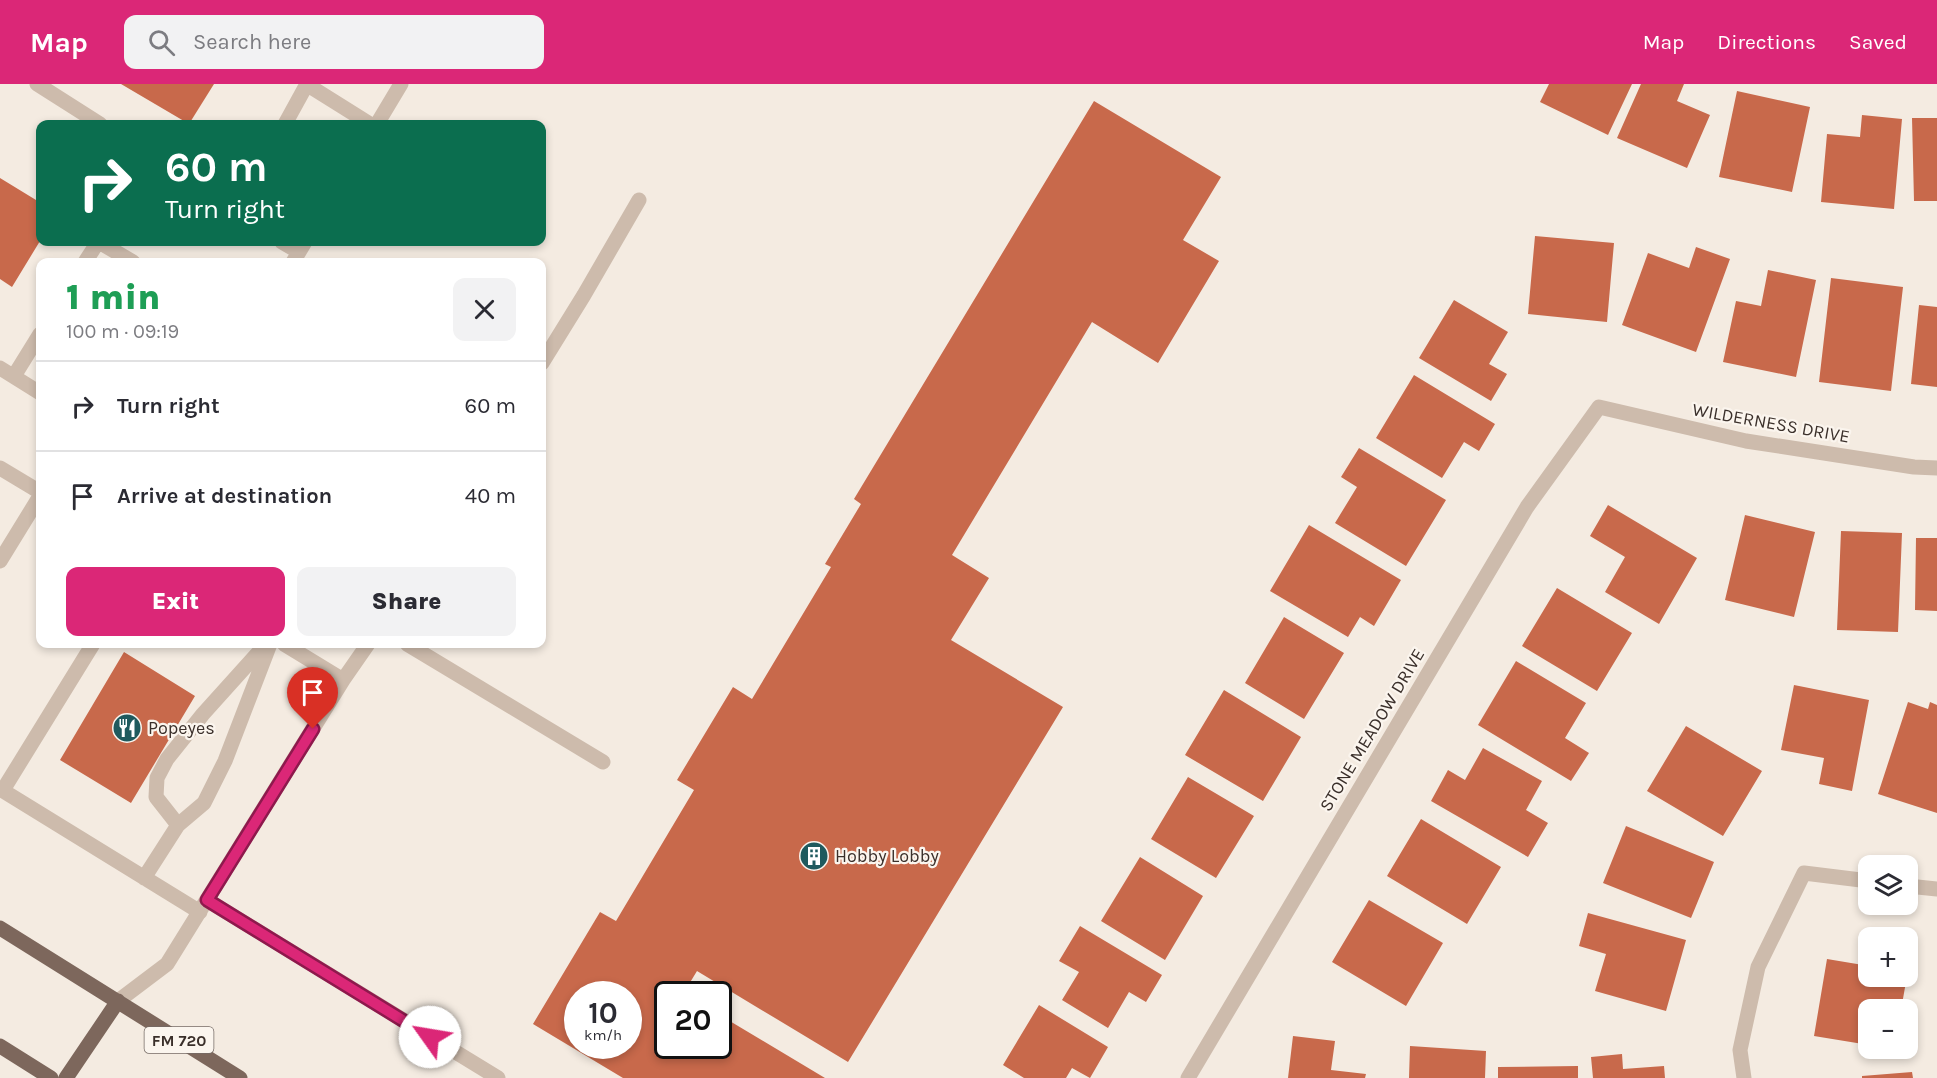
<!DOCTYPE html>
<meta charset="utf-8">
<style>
:root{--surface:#fff;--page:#f2f2f3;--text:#2b2b33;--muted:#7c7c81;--line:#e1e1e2;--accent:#db2777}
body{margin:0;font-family:Karla,sans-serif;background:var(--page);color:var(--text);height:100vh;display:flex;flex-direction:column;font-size:22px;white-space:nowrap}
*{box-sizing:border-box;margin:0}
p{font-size:20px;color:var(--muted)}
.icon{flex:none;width:33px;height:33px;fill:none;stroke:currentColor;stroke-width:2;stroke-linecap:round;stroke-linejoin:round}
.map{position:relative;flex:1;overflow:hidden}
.details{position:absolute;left:36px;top:174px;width:510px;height:390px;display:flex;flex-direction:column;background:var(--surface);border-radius:12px;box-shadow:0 3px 9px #0003}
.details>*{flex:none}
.top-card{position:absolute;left:36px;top:36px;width:510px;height:126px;border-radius:12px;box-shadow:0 3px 9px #0003;background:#0b6e4f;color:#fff;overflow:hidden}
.tools{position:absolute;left:1858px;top:771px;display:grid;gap:12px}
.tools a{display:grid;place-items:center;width:60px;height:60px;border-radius:12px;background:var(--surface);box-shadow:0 3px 9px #0003;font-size:30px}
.speed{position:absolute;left:564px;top:897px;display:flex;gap:12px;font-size:30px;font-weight:700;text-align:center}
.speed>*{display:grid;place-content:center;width:78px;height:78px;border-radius:50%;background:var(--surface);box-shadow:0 3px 9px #0003;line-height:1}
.speed small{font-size:15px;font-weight:400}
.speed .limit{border:3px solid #111;border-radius:9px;background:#fff;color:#111}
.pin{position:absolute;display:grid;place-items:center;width:51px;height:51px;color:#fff;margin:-62px -26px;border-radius:50% 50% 50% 0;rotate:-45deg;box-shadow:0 0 6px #0007}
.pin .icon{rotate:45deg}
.me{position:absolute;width:66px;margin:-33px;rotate:302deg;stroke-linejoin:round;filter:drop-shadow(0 0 4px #0008)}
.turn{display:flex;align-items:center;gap:21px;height:126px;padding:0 30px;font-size:27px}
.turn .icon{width:78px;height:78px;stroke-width:2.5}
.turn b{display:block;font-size:42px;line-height:51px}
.round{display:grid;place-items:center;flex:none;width:63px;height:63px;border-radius:12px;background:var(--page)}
.summary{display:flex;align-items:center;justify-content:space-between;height:102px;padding:0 30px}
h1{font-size:36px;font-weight:800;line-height:45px;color:#1e9e55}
.button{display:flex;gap:12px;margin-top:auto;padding:12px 30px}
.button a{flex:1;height:69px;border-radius:12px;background:var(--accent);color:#fff;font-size:24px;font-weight:800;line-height:69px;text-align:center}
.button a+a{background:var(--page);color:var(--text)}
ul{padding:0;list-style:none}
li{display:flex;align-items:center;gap:18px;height:90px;padding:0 30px;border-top:2px solid var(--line)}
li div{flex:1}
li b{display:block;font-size:22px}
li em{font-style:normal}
header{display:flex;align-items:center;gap:36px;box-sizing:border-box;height:84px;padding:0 30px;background:var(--accent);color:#fff}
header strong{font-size:28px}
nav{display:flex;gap:33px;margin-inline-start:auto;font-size:21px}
.search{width:420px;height:54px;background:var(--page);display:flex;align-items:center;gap:15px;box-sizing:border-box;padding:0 21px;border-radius:12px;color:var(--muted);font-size:22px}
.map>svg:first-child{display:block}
</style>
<header>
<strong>Map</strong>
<div class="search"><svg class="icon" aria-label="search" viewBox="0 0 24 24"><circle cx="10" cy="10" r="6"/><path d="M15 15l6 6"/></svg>Search here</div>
<nav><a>Map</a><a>Directions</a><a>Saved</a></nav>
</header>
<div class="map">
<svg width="1937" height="994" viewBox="0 0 1937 994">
<rect width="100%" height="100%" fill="#f4ebe1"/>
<path fill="#c8694b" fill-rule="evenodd" d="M121 0H214L189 40Z
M1549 0H1632L1608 51 1540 18Z
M1641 0H1684L1677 17 1710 31 1687 84 1617 54Z
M1737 7 1810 23 1792 108 1719 93Z
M1094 17 1221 93 1183 156 1219 177 1158 279 1092 238 952 471 989 494 951 556 1063 623 848 978 697 887 683 910H668V962H718V930L825 994H623L533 940 600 828 616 837 694 706 677 696 733 603 752 615 831 483 825 480 861 420 854 415ZM578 910H628V962H578Z
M1862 31 1902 35 1894 125 1821 118 1827 50 1860 53Z
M1912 34H1937V117H1914Z
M0 94 36 116 40 110V157L12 203 0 195Z
M1535 152 1614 159 1607 238 1528 230Z
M1696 163 1730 175 1696 268 1622 241 1648 169 1689 184Z
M1768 186 1816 196 1796 293 1723 278 1736 217 1761 222Z
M1831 194 1903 203 1891 307 1819 298Z
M1454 216 1508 248 1489 280 1507 290 1491 317 1419 274Z
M1919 221 1937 223V303L1911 300Z
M1414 291 1495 340 1479 367 1464 358 1442 394 1376 354Z
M1359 364 1446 416 1406 482 1335 439 1357 403 1341 393Z
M1608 421 1697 474 1659 540 1605 508 1625 473 1590 452Z
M1745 431 1815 448 1794 533 1725 516Z
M1309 441 1401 496 1374 542 1360 533 1348 553 1270 507Z
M1841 447 1902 449 1898 548 1837 546Z
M1916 454H1937V527L1915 526Z
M1557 504 1632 549 1597 607 1522 562Z
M1284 533 1344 569 1304 635 1245 599Z
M124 568 195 612 131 719 60 676Z
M1516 577 1586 619 1565 654 1589 669 1571 697 1478 641Z
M1794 601 1869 616 1852 707 1819 700 1824 674 1781 666Z
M1224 606 1301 653 1263 717 1185 671Z
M1908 618 1928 625 1930 618 1937 621V729L1878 710Z
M1686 642 1762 687 1723 752 1647 707Z
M1483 664 1542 697 1526 726 1548 739 1528 773 1431 717 1448 686 1465 696Z
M1188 693 1254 732 1216 794 1151 755Z
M1421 735 1501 783 1467 840 1387 792Z
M1626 742 1714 778 1691 834 1603 799Z
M1140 773 1203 812 1165 876 1101 837Z
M1369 816 1443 859 1406 922 1332 878Z
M1588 829 1686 856 1666 927 1595 907 1606 870 1579 862Z
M1080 842 1162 891 1146 918 1129 908 1108 944 1062 916 1079 888 1059 877Z
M1827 875 1869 882V892H1907L1901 926H1869V961L1814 952Z
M1039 921 1108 963 1090 994 1072 984 1066 994H1024L1003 981Z
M1293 952 1335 957 1331 986 1366 990 1365 994H1288Z
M1410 962 1486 967 1485 994H1409Z
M1622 970 1623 985 1664 982 1665 994H1593L1591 973Z
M1578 982V994H1498V983Z
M1912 988 1913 994H1862V992Z"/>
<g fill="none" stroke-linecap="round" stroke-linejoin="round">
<path stroke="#cdbbac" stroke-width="15" d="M37 0 100 40
M306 0 370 40
M285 40 307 0
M377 40 401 0
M99 158 133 178
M282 158 299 168
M85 178 98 158
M293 178 305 158
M542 279 584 211 639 116
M0 284 40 309
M14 292 40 250
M0 384 40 408
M0 477 40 412
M284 560 343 596
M407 560 603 678
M0 705 200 828
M3 706 93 560
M178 741 156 713 157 694 167 675 203 630 266 560
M144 794 178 741 204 719 225 677 270 560
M1908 802 1937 805
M207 816 498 994
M118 917 167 880 343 596 368 560
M1188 994 1527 423 1599 323 1746 357 1914 383 1937 384
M1744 994 1740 966 1758 883 1804 789 1869 797"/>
<path stroke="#7d675c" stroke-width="15" d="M0 844 240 994
M0 962 51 994
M66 994 118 917"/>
</g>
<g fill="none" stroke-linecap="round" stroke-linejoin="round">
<g stroke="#8e194d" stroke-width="15">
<path id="route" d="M313 645 207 816 430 953"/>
</g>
<use href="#route" stroke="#db2777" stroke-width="10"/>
</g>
<defs>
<g id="restaurant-disc" transform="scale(1.5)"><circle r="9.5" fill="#1f5a5e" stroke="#fbf5ee"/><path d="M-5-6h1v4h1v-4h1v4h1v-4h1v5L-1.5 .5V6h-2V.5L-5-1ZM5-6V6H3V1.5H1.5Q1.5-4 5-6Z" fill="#fff"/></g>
<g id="building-disc" transform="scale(1.5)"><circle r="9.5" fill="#1f5a5e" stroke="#fbf5ee"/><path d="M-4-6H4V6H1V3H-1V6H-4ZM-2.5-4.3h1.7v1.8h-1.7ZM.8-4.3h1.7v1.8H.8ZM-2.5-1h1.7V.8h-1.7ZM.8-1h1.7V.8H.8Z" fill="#fff"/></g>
</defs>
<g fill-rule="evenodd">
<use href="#restaurant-disc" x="127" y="644"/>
<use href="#building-disc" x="814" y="772"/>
</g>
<g text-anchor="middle" stroke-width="4.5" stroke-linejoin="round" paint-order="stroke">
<rect fill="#fbf5ee" stroke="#756b66" stroke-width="1.5" x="144.5" y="943" width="69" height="26" rx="4.5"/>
<g font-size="16" font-weight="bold" fill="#3b302b">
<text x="179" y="962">FM 720</text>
</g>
<g font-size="18" fill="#3b302b" stroke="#fbf5ee">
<text transform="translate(1771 339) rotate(10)" y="6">WILDERNESS DRIVE</text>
<text transform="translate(1372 646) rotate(-59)" y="6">STONE MEADOW DRIVE</text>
</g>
<g font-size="18" fill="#3b302b" stroke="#fbf5ee" text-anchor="start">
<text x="148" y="650">Popeyes</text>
<text x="835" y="778">Hobby Lobby</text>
</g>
</g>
</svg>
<div class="tools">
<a><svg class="icon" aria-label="layers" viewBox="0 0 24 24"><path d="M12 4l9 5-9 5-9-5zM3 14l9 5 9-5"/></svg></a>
<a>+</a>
<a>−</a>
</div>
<div class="speed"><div>10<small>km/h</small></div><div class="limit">20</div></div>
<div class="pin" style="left:313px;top:645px;background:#d93025"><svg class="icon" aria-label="arrive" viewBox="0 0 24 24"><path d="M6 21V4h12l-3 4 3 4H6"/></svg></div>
<svg class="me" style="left:430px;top:953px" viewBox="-20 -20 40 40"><circle r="19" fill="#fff"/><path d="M0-13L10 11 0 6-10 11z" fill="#db2777"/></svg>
<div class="top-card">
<div class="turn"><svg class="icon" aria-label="right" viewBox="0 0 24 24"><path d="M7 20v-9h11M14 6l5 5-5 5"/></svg><div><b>60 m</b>Turn right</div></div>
</div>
<section class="details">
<div class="summary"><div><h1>1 min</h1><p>100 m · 09:19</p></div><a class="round"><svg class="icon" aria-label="close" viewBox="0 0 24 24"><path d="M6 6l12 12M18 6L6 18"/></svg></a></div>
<ul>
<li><svg class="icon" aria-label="right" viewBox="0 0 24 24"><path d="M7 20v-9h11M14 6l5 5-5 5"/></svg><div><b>Turn right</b></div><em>60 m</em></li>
<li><svg class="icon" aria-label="arrive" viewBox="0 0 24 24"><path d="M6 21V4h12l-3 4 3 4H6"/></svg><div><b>Arrive at destination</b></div><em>40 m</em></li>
</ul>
<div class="button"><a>Exit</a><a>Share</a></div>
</section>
</div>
